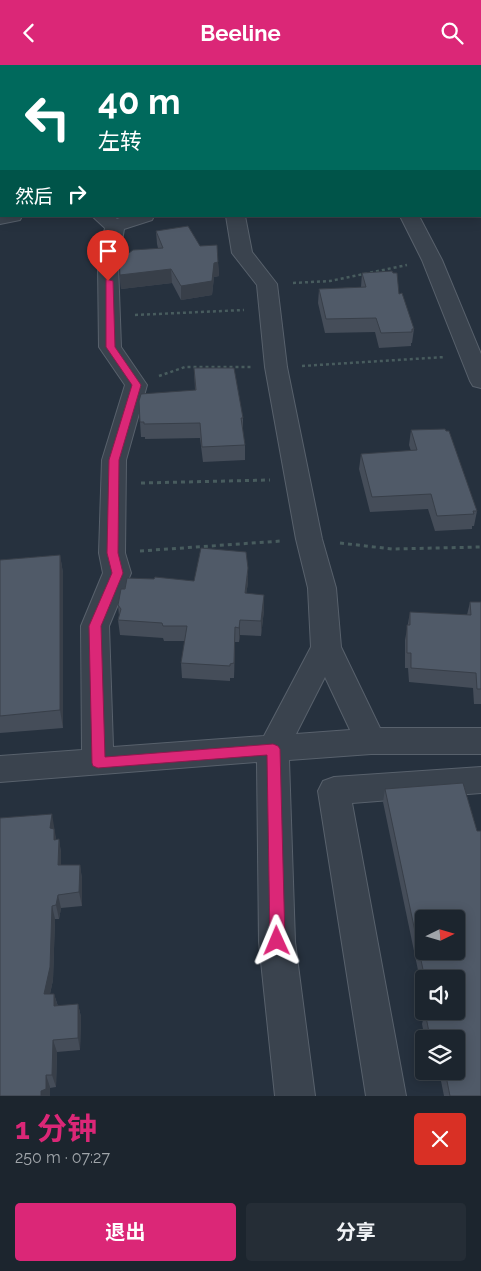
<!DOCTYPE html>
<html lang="zh">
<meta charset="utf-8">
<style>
:root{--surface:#1c252e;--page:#252d36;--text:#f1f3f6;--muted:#a0a5aa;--line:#3a424a;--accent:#db2777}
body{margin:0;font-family:Raleway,"Noto Sans SC",sans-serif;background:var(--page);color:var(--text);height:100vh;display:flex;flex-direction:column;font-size:19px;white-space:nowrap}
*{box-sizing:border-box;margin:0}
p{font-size:16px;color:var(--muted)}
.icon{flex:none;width:28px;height:28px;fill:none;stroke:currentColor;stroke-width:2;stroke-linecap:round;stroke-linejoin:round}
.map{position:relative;height:1031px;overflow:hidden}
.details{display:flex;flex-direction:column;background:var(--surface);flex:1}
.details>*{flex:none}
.guide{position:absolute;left:0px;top:0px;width:481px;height:152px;box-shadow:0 2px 12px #0003,0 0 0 1px var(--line);background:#00695c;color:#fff;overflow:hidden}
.needle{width:32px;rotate:85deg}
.tools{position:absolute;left:415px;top:845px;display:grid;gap:10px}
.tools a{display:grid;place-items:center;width:50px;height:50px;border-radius:5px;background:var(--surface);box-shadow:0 2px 12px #0003,0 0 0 1px var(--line);font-size:25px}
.pin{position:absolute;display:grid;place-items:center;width:42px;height:42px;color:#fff;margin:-51px -21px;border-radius:50% 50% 50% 0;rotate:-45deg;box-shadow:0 0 5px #0007}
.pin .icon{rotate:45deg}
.me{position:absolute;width:55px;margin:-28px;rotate:359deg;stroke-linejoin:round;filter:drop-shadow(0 0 4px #0008)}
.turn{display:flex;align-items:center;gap:18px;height:105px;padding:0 15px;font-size:22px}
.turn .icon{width:65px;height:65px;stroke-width:2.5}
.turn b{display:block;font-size:35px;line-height:42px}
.then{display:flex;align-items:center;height:48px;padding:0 15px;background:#0003;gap:10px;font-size:19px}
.round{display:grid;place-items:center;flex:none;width:52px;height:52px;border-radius:5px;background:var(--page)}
.summary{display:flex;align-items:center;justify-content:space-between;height:85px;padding:0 15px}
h1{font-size:30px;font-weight:700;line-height:38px;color:var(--accent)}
.action{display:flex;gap:10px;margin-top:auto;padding:10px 15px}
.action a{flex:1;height:58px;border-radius:5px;background:var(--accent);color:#fff;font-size:20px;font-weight:700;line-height:58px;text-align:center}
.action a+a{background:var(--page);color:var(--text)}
header{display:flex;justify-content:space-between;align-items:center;height:65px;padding:0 15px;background:var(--accent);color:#fff;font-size:22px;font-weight:700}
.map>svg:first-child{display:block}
</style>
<header><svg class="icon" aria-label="back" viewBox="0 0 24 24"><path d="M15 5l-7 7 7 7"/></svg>Beeline<svg class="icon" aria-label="search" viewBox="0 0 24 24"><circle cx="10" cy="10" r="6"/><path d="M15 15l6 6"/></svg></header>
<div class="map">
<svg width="481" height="1031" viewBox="0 0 481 1031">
<rect width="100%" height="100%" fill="#26313e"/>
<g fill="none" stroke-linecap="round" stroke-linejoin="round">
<g stroke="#58616c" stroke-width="2">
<path id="minor" d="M0 147 1 151H22L20 155 0 159Z
M92 151H114L117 154 125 151H154L152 155 124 164 118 199 121 282 147 320 126 395 125 488 131 508 109 561 113 682 264 671 311 582 308 523 296 474 265 302 257 220 232 188 226 151H245L252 187 277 219 287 302 322 474 336 523 341 582 380 663H481V689H371L289 695 295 877 315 1031H275L259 877 257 697 0 717V691L82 685 81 561 103 508 99 488 102 395 125 320 99 282 98 199 105 163ZM325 612 350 665 296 669Z
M400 151H419L442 195 481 289V323L473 321 470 316 422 195Z
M481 702V728L352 738 406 1031H366L318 726 323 716 334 712Z"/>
</g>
<g stroke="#58616c" stroke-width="2">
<path id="secondary" d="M481 7V17L480 18V8Z
M0 22H1V32H0Z"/>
</g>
<g stroke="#454e59" stroke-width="2">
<path id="trunk" d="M148 0H203L147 1Z
M454 0H481V5L480 1Z
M0 11H1V21H0Z"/>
</g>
<path stroke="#485c5e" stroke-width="2.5" stroke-dasharray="3 3" stroke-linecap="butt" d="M293 218 330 216 407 200
M135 250 244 245
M302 301 445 292
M159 311 185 302H251"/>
<path stroke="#485c5e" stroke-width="3" stroke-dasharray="4 4" stroke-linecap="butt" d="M141 418 270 415
M340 478 392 484 481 482
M140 486 281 476"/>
<use href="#minor" fill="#3a434e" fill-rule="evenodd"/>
<use href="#secondary" fill="#485261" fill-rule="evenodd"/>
<use href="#trunk" fill="#666563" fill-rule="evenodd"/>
</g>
<path fill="#454d59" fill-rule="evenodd" d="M480 26H481V79H480Z
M481 111V140H480V112Z
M156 166 200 181 218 197 219 211 214 212 212 230 181 235 172 218 121 224 120 210 158 183 157 179Z
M362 208 399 229 414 264 412 278H411V281L379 283 375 267 325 268 318 238 319 224 361 222Z
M194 303 243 353V368L245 380V395L203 397 200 373 145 374V372H141L140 357 195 325Z
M411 365 477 446 474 461H472V464L435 466 428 444 370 447 359 404 361 389 411 386 409 380Z
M60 490 63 508V663L0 668V495Z
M248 503V518L246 529 264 545 261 571 240 570 239 577H235L234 613H230V616L182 613 181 598 185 576H164L163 573 120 570 118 555 119 551 118 540 194 516Z
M470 537H481V639H474L473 623 409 617 408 603H405V575L410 547 467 550Z
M463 718 477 766H481V1031H444L439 1006H456V974H425L422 959 425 947 456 946V914H424V934L383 737 385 724ZM424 854H456V886H424Z
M55 763 54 766 56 774H59L61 788V800H80L82 814V841L61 843 59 854H55L53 915 50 929H54L58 941 78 939 81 952 80 985 57 987 56 1022 0 1031Z"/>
<path fill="#383f49" d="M1 45V74L0 67V54Z
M218 197 219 211 214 212 212 230 181 235V221L214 198Z
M171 204 172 218 121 224 120 210Z
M60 490 63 508V663L60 645Z
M248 503V518L244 543 245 528Z
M264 530V545L261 571V556Z
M240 555V570L239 577V563Z
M235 562V577L234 613V598Z
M52 749 57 779 56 789 50 763Z
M59 774 61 788V814L58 800Z
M80 800 82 814V841L79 827Z
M58 830 61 843 59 854 56 840Z
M52 841 55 854 53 915 47 942 44 929Z
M54 929 58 942 54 941Z
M78 939 81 952 80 985 78 973Z
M53 975 57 987 56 1022 52 1010Z
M46 1010 50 1022V1031H41V1026Z"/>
<path fill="#505a68" stroke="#383f49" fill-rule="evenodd" d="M480 26H481V67H480Z
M0 35H1V45L0 54Z
M481 111V130H480V112Z
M188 161 200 181 217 180 218 197 214 198 212 216 181 221 171 204 120 210 119 195 133 185 163 183 156 166Z
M392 206 393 208H397L399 229 402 228 414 264H412V267L381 268 376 253 326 254 319 224 366 222 362 208Z
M194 303H234L243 353H241L245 380 202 382 200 358 144 359V357H140L139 336 141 329 196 325Z
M445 364 446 366H449L477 446H473L474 449 437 451 431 429 372 432 361 389 417 385 411 365Z
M201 483 246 487 248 503 245 528 264 530 261 556 240 555 239 563 235 562 234 598 230 599V601L181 598 187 561H163L162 558 118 555 121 544 118 540 121 524H125L127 513 154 514 155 512 194 516Z
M60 490V645L0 651V495Z
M470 537H481V624H477L476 608 411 603V588H407V560H410V547L471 550Z
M463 718 477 766H481V1031H450L445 1006H456V974H438L437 972H430L425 947 456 946V914H425L385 724ZM424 854H456V886H424Z
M52 749 50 763 54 764V775L59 774 58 800H80L79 827 58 830 56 840 52 841 50 902 44 929H54V941L78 939V973L53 975 52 1010H46V1024L41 1026V1031H0V753Z"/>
<path fill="#db2777" stroke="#8e194d" d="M106 214 113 216 115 282 141 320 119 395 118 488 123 508 101 561 105 692 273 679 278 681 280 684 285 876 283 881 277 883 272 881 270 876 267 690 98 703 93 701 92 698 89 561 112 508 107 488 109 395 132 320 106 282Z"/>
</svg>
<div class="tools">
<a><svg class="needle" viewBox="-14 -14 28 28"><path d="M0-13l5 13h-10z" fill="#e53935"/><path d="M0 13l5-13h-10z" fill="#a0a5aa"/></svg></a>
<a><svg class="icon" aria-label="sound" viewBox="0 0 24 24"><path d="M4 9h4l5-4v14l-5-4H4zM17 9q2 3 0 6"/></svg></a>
<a><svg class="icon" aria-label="layers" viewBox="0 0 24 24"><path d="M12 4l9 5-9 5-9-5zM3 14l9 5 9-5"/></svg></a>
</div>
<div class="pin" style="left:108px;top:216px;background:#d93025"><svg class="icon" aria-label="arrive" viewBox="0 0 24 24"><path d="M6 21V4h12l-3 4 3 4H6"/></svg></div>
<svg class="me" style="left:277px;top:876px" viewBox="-20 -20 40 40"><path d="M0-17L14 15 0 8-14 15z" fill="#db2777" stroke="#fff" stroke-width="4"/></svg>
<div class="guide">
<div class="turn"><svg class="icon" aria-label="left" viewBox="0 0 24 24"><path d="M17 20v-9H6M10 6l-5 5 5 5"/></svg><div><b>40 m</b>左转</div></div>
<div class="then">然后<svg class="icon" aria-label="right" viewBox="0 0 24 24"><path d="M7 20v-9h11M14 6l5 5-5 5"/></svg></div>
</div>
</div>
<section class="details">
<div class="summary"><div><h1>1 分钟</h1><p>250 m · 07:27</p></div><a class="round" style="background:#d93025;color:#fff"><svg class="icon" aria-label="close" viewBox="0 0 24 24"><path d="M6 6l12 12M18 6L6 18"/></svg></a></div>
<div class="action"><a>退出</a><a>分享</a></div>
</section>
